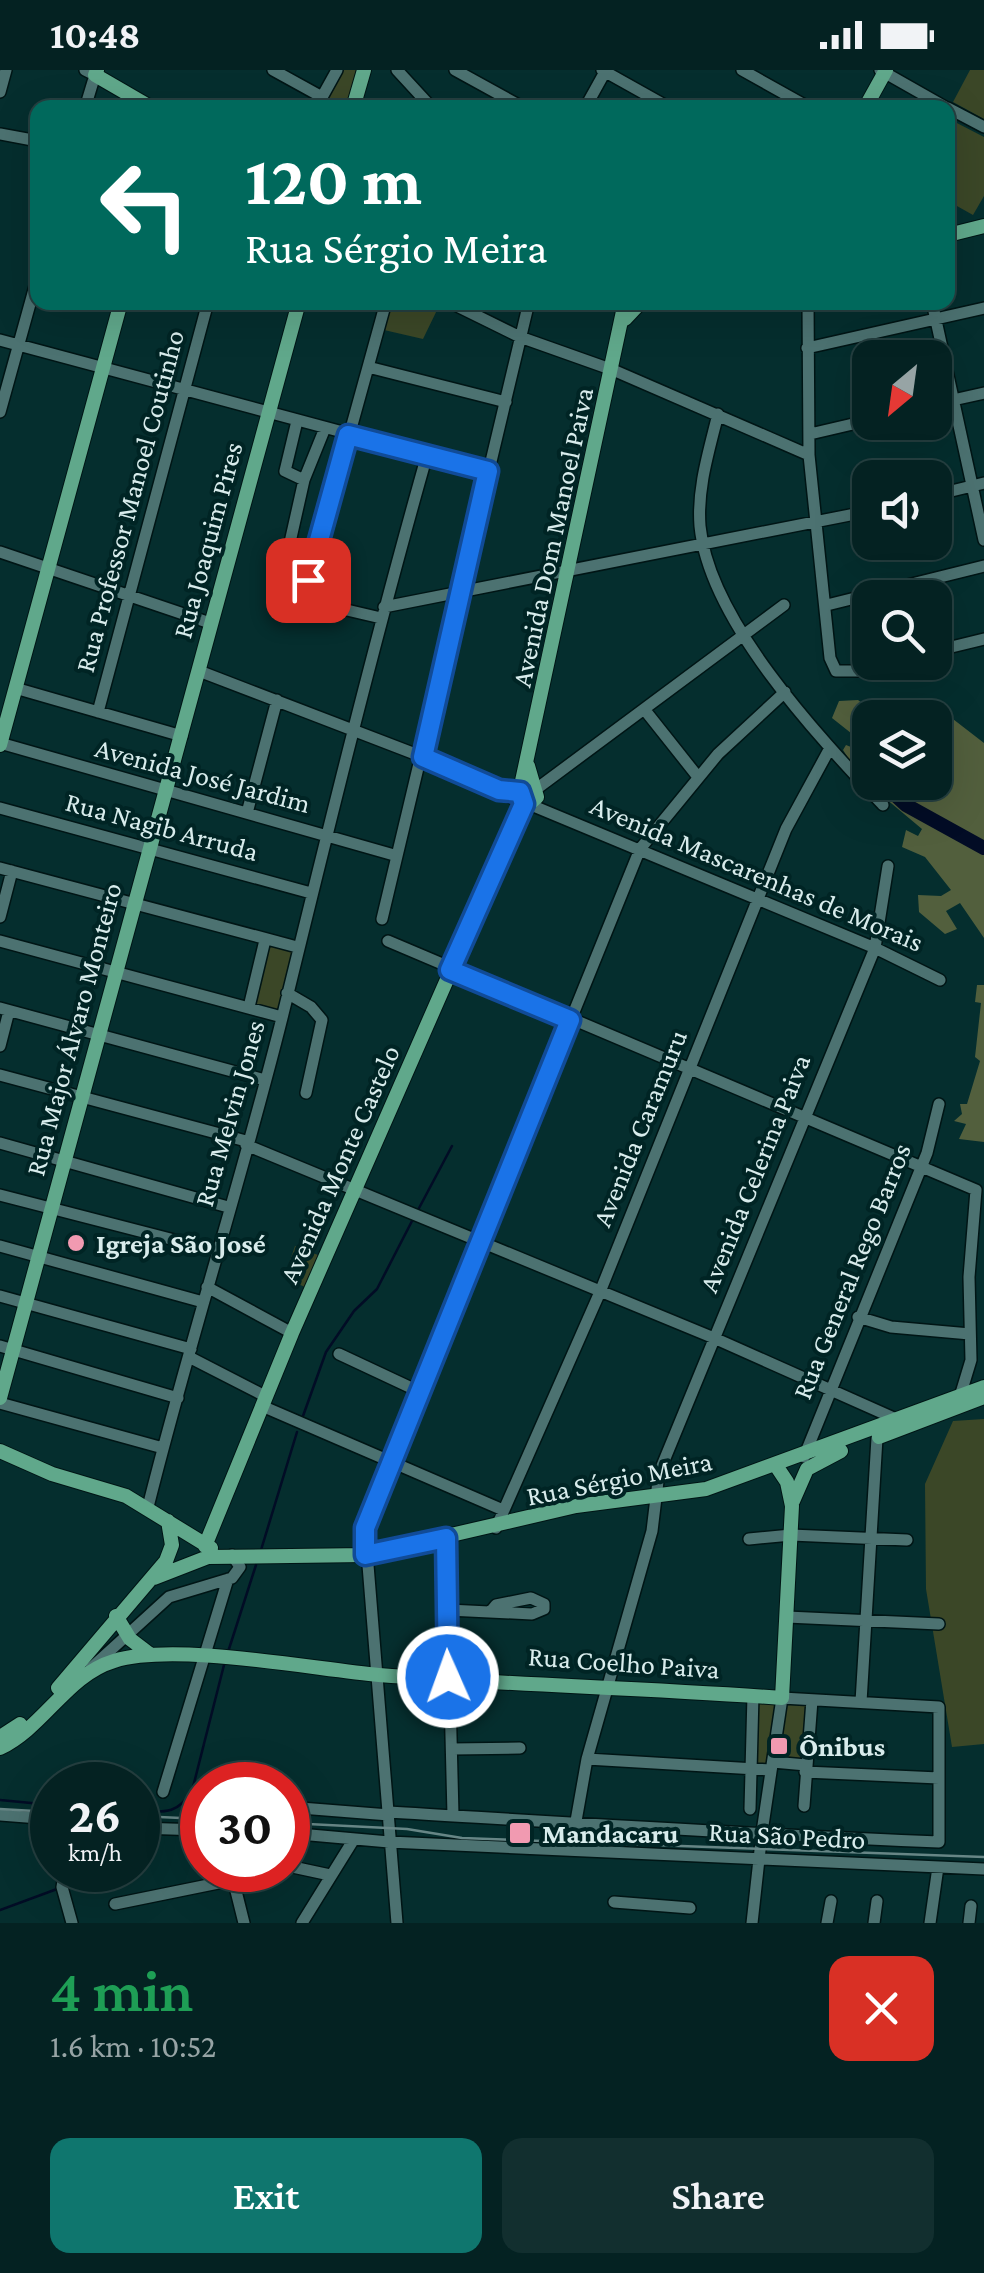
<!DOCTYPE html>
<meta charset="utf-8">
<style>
:root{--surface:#042222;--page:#122f2f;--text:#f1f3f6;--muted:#97a4a5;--line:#253f40;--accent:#0f766e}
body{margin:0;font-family:"Crimson Pro",serif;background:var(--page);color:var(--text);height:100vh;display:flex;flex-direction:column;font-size:38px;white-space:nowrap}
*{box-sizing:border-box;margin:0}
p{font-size:32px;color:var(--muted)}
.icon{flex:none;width:55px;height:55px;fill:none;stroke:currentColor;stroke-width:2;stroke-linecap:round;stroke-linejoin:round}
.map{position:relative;height:1853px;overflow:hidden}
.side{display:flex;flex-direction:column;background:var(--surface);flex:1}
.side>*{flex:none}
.hud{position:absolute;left:30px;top:30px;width:925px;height:210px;border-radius:20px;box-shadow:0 10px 40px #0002,0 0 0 2px var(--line);background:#00695c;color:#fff;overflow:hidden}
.needle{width:65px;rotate:209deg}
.fabs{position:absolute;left:852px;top:270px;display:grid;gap:20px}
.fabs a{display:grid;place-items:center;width:100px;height:100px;border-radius:20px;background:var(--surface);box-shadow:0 10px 40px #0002,0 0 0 2px var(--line);font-size:50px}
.speed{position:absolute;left:30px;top:1692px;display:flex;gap:20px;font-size:50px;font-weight:700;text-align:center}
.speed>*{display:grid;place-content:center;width:130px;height:130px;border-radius:50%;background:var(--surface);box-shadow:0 10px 40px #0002,0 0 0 2px var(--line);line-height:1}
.speed small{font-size:25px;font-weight:400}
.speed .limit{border:15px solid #d22;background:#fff;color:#111}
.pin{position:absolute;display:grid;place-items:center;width:85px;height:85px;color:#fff;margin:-42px;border-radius:20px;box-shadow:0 5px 15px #0006}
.me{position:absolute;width:110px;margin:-55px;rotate:358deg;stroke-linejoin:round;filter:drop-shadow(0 0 8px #0008)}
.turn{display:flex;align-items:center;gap:35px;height:210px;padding:0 50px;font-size:45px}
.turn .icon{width:130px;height:130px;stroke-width:2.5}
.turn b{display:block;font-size:70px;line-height:85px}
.round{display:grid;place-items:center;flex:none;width:105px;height:105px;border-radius:20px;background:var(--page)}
.summary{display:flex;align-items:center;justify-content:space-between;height:170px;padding:0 50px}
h1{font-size:60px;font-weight:600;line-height:75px;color:#1e9e55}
.button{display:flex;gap:20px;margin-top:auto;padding:20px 50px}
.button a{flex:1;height:115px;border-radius:20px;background:var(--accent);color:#fff;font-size:40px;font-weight:600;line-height:115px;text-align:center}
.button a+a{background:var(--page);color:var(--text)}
.status{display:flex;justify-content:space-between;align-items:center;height:70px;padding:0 50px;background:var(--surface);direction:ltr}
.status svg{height:28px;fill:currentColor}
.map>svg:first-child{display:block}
</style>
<div class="status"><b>10:48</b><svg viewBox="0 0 49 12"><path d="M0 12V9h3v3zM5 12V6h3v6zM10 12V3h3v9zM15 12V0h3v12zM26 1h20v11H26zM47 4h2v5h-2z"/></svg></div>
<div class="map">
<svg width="984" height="1853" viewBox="0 0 984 1853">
<rect width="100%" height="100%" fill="#052e2e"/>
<path fill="#3b4727" d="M343 0H356L347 37 325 33Z
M970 0H984V49L953 32Z
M953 51 984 67V126L973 145 948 131V61Z
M392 233 439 236 423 269 384 260Z
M265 870 297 880 282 947 249 937Z
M295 1176 318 1185 305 1217 284 1208Z
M984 1349V1674L952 1677 926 1519 925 1414 953 1351Z
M756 1628 777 1631 769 1697 752 1695Z
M785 1632H807L802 1697 777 1694Z"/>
<path fill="#525f3d" d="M858 630 881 647 870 648V712H935V648L910 647 940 639 984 673V868L960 833 946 841 957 859 945 864 919 842 918 825 941 826 951 820 925 787 902 777 906 760 918 766 922 759 861 708 843 680 846 675 856 679 861 671 832 648 839 631Z
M977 915H984V1072L959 1069 966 1054 954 1051 962 1044 960 1034H967L980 991 975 987 981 933 975 932Z"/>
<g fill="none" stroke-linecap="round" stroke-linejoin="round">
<path stroke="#020c25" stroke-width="2.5" d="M418 1140 452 1076
M303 1346 326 1282 354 1241 377 1219 412 1151
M261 1480 297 1362
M228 1582 256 1495
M0 1730 52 1735
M138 1741C164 1742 177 1745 192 1721L224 1595
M0 1840 57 1819"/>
<path stroke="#020c25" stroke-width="14" d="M867 682 870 689
M881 712 906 735 984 778"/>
<g stroke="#001515" stroke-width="14">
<path id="minor" d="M85 0 95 5 85 38
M273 0 322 27
M397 0 432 38
M455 0 524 38
M602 0 670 38
M742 0 810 38
M880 0 947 38
M0 22 6 0
M316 38 337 0
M585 38 606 0
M948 38 984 57
M0 64 38 71
M449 232 520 267 613 300 809 385
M808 232 809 385 830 588 836 601H861L891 592
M932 232 984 470
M0 270 488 401
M807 278 984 238
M368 297 506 332
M935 334 984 323
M0 342 38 205
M718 344C709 381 697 418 700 456 709 551 820 668 883 735
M297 351 285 401 304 410
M810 364 870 350
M935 425 984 413
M0 482 210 553
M284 499 304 410 325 358
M827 535 984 496
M384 537 870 441
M381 548 334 537 305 525 386 232
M935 581 984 569
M199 601 423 687 523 733
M15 618 182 666
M644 639 698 707
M98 642 208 232
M0 673 394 785
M535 720 784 535
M531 735 875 878 940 910
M0 738 311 823
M247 743 277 630
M0 798 297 877
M0 847 12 801
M382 849 529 232
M0 871 282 947
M388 871 976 1120 969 1207 971 1290 961 1323
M287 923 311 937 322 950 306 1023
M249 937 265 870
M0 938 265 1010
M0 976 9 941
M0 1005 246 1071
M0 1073 228 1137
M246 1075 714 1268 896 1349
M0 1125 217 1181
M0 1176 203 1232
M207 1217 292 1263
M0 1226 191 1279
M858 1247 891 1257 970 1264
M0 1276 178 1328
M339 1284 418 1321
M189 1287 265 1326
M0 1333 163 1378
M262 1336 503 1440
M804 1387 927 1083 939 1034
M148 1437C189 1273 241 1112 282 948 328 760 374 572 427 385
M496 1458 600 1222 786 759 830 678
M446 1468 453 1745
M749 1469 791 1465 907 1470
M448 1540 532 1544 544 1539V1534L531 1528 496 1535 491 1541
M787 1547 939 1554
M91 1598 169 1527 232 1508 240 1497 232 1485
M861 1632 877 1368
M452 1679 520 1678
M587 1689 771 1700
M773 1692 806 1695
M805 1702 939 1708
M163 1722 228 1509
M804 1736 812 1630
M288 1737 389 1745
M750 1739 753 1625
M389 1742C572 1753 756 1765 939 1772V1637L782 1628 762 1762 752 1853
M0 1745 52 1749
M576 1751 587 1689 652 1461 659 1403 875 878 888 796
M138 1758 202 1760
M288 1763 389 1772 984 1799
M288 1796 330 1805
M65 1800 62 1817 72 1853
M240 1800 231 1801 244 1853
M614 1832 690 1838
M115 1834 233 1810
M302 1853 354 1769
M397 1853 365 1458 640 779 718 684 785 622
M827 1853 831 1831
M874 1853 877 1831
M930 1853 938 1797
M969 1853 971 1836"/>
</g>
<g stroke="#001515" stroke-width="16">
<path id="major" d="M97 0 95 5 152 38
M353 38 364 0
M865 38 886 0
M948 165 984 156
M625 249 641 232
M0 675 121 232
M528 696 537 727 528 735 519 725 625 232
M0 1328 299 232
M879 1367 984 1327
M0 1381 52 1404 126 1426 211 1478
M793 1431 807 1399 841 1381
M205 1476 292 1263 524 734
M154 1508 208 1487 365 1485 576 1436 706 1419 984 1317
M116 1546 130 1569 151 1585
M58 1618 166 1491 172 1475 168 1451
M0 1667 20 1654
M0 1678C44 1657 67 1605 114 1591 174 1572 312 1599 379 1605 513 1615 648 1618 782 1628L792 1436 787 1412 777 1397"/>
</g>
<use href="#minor" stroke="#4c7271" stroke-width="11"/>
<use href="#major" stroke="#60a88b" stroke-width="14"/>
<path stroke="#678686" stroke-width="2.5" d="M0 1739 52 1742
M138 1746 202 1749
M288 1753 407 1759 462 1768 984 1787"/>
</g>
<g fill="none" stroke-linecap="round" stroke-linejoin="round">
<g stroke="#114b97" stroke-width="25">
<path id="route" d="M308 510 348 365 488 401 423 687 499 720 520 722 524 734 450 900 570 950 365 1458V1485L446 1468 448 1607"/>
</g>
<use href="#route" stroke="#1a73e8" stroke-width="18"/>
</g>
<g fill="#f19ab1" stroke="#002424" stroke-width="4">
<circle cx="76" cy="1173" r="10"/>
<rect x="769" y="1666" width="20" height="20" rx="5"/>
<rect x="508" y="1751" width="24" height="24" rx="5"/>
</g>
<g text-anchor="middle" stroke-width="8" stroke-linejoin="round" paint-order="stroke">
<g font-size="28" fill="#d8ecec" stroke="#002424">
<text transform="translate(129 431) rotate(-75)" y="10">Rua Professor Manoel Coutinho</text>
<text transform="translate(552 467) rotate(-78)" y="10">Avenida Dom Manoel Paiva</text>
<text transform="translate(207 470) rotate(-75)" y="10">Rua Joaquim Pires</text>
<text transform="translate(203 705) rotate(15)" y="10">Avenida José Jardim</text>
<text transform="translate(162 756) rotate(15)" y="10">Rua Nagib Arruda</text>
<text transform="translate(757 803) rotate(23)" y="10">Avenida Mascarenhas de Morais</text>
<text transform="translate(73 959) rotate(-75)" y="10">Rua Major Álvaro Monteiro</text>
<text transform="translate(229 1043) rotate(-74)" y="10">Rua Melvin Jones</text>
<text transform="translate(639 1058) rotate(-68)" y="10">Avenida Caramuru</text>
<text transform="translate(339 1094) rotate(-66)" y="10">Avenida Monte Castelo</text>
<text transform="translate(754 1103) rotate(-68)" y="10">Avenida Celerina Paiva</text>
<text transform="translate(851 1201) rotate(-68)" y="10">Rua General Rego Barros</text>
<text transform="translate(619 1408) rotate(-11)" y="10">Rua Sérgio Meira</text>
<text transform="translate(624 1592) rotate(4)" y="10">Rua Coelho Paiva</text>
<text transform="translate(787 1765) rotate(3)" y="10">Rua São Pedro</text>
</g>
<g font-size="28" font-weight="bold" fill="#d8ecec" stroke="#002424" text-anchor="start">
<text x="96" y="1183">Igreja São José</text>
<text x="799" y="1686">Ônibus</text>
<text x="542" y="1773">Mandacaru</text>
</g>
</g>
</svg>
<div class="fabs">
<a><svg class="needle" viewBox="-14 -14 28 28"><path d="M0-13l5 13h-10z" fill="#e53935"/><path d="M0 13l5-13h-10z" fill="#97a4a5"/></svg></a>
<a><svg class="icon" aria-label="sound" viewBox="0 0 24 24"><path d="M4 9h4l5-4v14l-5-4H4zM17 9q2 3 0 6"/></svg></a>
<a><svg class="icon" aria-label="search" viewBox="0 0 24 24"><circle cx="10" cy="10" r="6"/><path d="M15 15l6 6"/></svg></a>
<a><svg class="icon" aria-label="layers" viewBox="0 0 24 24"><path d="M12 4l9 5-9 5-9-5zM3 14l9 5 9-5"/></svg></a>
</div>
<div class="speed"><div>26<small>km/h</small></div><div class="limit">30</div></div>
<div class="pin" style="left:308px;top:510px;background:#d93025"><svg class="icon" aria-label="arrive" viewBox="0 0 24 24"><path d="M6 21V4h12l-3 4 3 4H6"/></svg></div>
<svg class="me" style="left:448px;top:1607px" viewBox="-20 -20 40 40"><circle r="17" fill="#1a73e8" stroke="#fff" stroke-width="3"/><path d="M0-11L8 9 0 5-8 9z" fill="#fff"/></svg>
<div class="hud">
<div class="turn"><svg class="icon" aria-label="left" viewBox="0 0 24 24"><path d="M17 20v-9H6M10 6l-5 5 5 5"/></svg><div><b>120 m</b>Rua Sérgio Meira</div></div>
</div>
</div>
<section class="side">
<div class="summary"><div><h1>4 min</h1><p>1.6 km · 10:52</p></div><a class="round" style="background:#d93025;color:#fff"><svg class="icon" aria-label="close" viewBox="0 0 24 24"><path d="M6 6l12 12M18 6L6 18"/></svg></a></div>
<div class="button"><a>Exit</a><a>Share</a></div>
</section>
